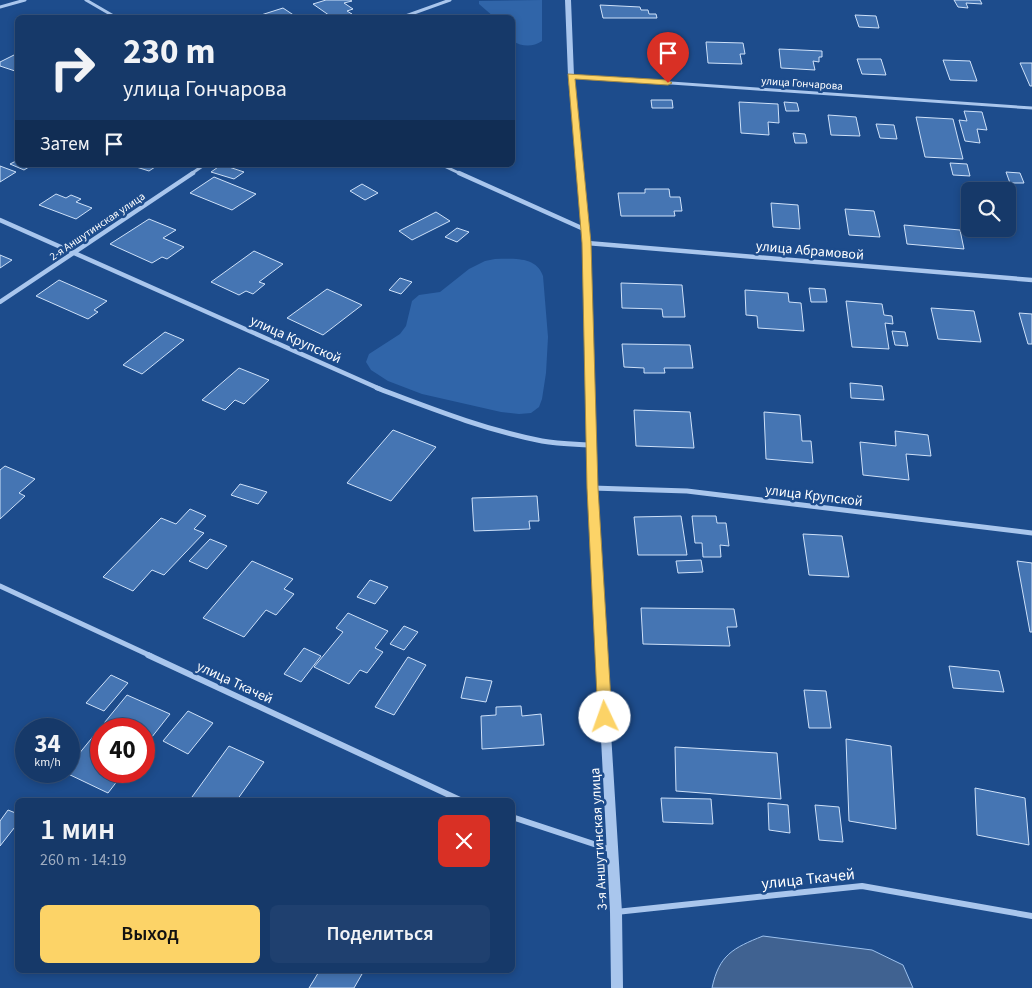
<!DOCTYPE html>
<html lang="ru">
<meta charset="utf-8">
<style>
:root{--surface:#163969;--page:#1f406f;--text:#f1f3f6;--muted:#9eacc0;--line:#35537d;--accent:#fcd367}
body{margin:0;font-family:"Source Sans 3",sans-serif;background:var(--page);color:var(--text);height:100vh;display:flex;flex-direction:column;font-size:19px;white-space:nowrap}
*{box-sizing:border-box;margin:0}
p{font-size:16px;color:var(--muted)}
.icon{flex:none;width:28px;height:28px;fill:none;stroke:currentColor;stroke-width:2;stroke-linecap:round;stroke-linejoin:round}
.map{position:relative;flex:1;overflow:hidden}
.sheet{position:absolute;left:15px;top:798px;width:500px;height:175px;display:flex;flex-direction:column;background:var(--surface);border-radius:8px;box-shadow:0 2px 8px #0003,0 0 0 1px var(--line)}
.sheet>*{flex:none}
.banner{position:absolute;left:15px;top:15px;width:500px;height:152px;border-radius:8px;box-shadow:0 2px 8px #0003,0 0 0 1px var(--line);background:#163969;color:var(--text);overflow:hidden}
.buttons{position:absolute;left:961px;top:182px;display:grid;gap:10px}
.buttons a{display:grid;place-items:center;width:55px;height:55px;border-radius:8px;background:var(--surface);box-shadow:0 2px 8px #0003,0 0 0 1px var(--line);font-size:25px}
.speed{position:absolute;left:15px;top:718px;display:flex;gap:10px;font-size:25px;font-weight:700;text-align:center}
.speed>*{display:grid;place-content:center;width:65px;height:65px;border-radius:50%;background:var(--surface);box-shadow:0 2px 8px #0003,0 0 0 1px var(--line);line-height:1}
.speed small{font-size:12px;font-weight:400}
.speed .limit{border:8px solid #d22;background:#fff;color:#111}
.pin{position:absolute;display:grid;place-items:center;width:42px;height:42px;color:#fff;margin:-51px -21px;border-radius:50% 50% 50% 0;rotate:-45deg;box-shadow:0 0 5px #0007}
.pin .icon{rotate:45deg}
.me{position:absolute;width:55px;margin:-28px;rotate:357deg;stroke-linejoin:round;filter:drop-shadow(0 0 4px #0008)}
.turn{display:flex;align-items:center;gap:18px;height:105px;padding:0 25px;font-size:22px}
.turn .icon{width:65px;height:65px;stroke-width:2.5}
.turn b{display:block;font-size:35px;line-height:42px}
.then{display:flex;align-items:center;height:48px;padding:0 25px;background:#0003;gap:10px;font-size:19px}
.round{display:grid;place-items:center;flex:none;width:52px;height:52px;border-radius:8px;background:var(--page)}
.head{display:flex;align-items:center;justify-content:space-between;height:85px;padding:0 25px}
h1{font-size:30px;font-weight:600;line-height:38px}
.primary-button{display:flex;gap:10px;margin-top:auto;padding:10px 25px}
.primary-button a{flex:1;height:58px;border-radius:8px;background:var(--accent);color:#111;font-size:20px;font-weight:600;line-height:58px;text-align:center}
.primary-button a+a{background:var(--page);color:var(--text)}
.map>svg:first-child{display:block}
</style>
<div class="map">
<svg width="1032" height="988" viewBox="0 0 1032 988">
<rect width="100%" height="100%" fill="#1d4c8c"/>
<path fill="#3065a9" d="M542 0V41C533 47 522 47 513 41L512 18 494 17 479 4V1Z
M495 259C513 259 536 256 543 276L548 337 546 373 542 399 539 407 531 413 519 414 501 412 422 394 388 381 371 370 366 362 369 354 400 334 406 326 412 301 419 295 440 292 469 269 485 261Z"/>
<path fill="#406291" stroke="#9cc1ee" d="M763 936 872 950 903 965 913 988H712C719 955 733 948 763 936Z"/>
<path fill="#4575b3" stroke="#cee1f9" d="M326 0H350L352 1 344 3 353 9 347 11 352 14 333 18 313 4Z
M954 0H980L982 4 966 3 968 8 958 7Z
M600 5 640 7 641 10H648L649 14H656L657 18H603Z
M283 8 298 18H266L261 15Z
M855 15 876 16 879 28 859 27Z
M706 42 743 43 745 54H740L742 64 708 63Z
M779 49 822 51V57H819V62L813 61 815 70 781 68Z
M18 53V72L0 66V62Z
M857 59H881L886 75 862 74Z
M943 60 970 61 977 81 950 80Z
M1020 63H1032V86H1030Z
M651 100H672L673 108H652Z
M739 102 778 104 779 123 768 122 769 135 741 133Z
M784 102 797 103 799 111H786Z
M964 111 982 112 987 130 977 129 980 143 965 141 959 120 967 121Z
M828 115 856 117 860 136 831 135Z
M916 117 953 119 963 159 925 157Z
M876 124 894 125 897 139 880 138Z
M793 133 805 134 807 143H795Z
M18 160V165H32L24 170 10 164Z
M950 163 967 164 970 176 953 175Z
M130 165H158L149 171Z
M221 165H223L244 172 234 179 211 172Z
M0 166 16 172 0 182Z
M1006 172 1020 173 1024 183H1010Z
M214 177 256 194 232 210 190 193Z
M362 184 378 193 365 200 350 191Z
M645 189H669L670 197H680L682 211H674L675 216H621L618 193H645Z
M56 194 66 198 71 195 81 199 76 202 92 208 76 219 39 205Z
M961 198H970V219Z
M771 203 798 205 800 229 773 227Z
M845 209 874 211 880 237 849 235Z
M436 212 450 221 412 240 399 231Z
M149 219 176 230 163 238 184 247 167 259 162 257 152 263 110 244Z
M904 225 960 230 964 249 907 244Z
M457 228 469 232 457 242 445 237Z
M254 251 283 264 259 282 265 284 253 294 246 291 239 295 211 282Z
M0 255 12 260 0 268Z
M400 278 412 282 401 294 389 290Z
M59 280 107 301 94 310 98 312 88 319 36 296Z
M621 283 682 285 685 317H663L662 309 622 308Z
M809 288 825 289 827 302H811Z
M327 289 362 305 323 335 287 318Z
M745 290 788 293 789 302 801 303 804 331 758 328 757 316 746 315Z
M846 301 882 304 884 315 892 316 893 324 885 323 889 349 852 347Z
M931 308 974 311 981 342 938 339Z
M1019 313 1032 314V344H1028Z
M892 331 905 332 908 346 895 345Z
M165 332 184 340 142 374 123 365Z
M622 344 690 345 693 368H664L665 373H644V368L624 367Z
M239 368 269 380 244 404 235 400 225 410 202 400Z
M850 383 882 386 884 400 851 398Z
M634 410 690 412 694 448 636 446Z
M764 412 800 415 802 441H811L813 463 766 459Z
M393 430 436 447 391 501 347 483Z
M895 431 928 435 931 456 906 454 909 480 863 475 860 442 896 446Z
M5 466 35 479 19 493 25 496 0 519V470Z
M240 484 267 492 258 504 231 495Z
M537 496 539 521H529L530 529 474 531 472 498Z
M190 509 206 516 194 529 204 533 164 575 152 570 133 591 103 577 161 518 176 524Z
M681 516 687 555H638L634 517Z
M692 516H716L717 523H726L729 546 720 545 721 557H703L702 543H695Z
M803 534 842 536 849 577 809 575Z
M210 539 227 546 207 569 189 561Z
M701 560 703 572 678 573 676 561Z
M252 561 293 579 284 589 294 594 276 615 266 610 244 637 203 618Z
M1017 561 1032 563V632H1030Z
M370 580 388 587 375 604 357 597Z
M641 608 734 609 737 627H727L730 646 643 644Z
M348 613 388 631 375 648 383 652 367 673 360 670 349 684 314 667 343 632 336 628Z
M404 626 418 632 404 650 390 644Z
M304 648 321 656 301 682 284 674Z
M408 657 426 665 394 715 375 707Z
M949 666 999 671 1004 692 953 688Z
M111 675 128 683 104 711 86 703Z
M466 677 492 681 486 702 461 698Z
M804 690 826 691 831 728H809Z
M127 695 170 714 144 747V729H101V771H125L108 793 64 772 69 771V766Z
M521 706 522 716 541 714 544 745 482 749 481 716 496 715V707Z
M188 711 213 723 188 754 163 741Z
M846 739 891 746 896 829 849 821Z
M229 746 264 762 237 800H198L192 797Z
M675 747 777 753 781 799 676 791Z
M975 788 1025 798 1029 845 977 835Z
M661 798 711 799 713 824 663 822Z
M768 803 788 805 790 833 769 830Z
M815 805 839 807 843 842 819 840Z
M8 810 18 814V823L0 846V821Z
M320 970H354L362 974 354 988H309Z"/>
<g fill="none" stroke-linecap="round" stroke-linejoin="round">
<path stroke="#a9c6ed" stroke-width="3" d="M86 0 117 18
M0 7 25 0
M400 18 450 0
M571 76 1032 108
M442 165 461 174
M191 174 204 165"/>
<path stroke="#a9c6ed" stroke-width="4.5" d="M459 173 586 230
M0 220 380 389
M587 243 1032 280
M0 302 193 173"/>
<path stroke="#a9c6ed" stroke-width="5" d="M377 388C430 408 485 430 542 441 558 444 575 444 592 445
M592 488 687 491 1032 533
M0 586 151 656"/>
<path stroke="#a9c6ed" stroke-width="6" d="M148 655 460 800
M512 817 612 850
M616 912 862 886 1032 916"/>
<path fill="#a9c6ed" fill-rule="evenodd" d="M565 0H571L574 76 590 243 596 488 622 912 623 988H611L610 912 588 488 584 243 568 76Z"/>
</g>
<path fill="#fcd367" stroke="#a48943" d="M568 74 668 80 672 83 668 85 575 79 591 243 598 488 612 717 610 721 605 722 600 721 598 717 587 488 582 243Z"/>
<g text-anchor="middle" stroke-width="5" stroke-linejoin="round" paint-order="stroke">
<g font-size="11" fill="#fff" stroke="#1d4c8c">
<text transform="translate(802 83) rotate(4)" y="4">улица Гончарова</text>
<text transform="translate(97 226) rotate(-34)" y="4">2-я Аншутинская улица</text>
</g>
<g font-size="14" fill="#fff" stroke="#1d4c8c">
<text transform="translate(810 250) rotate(5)" y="5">улица Абрамовой</text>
<text transform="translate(296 339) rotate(24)" y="5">улица Крупской</text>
<text transform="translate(814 495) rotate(7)" y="5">улица Крупской</text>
<text transform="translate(235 682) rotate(25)" y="5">улица Ткачей</text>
<text transform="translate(598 839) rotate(-93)" y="5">3-я Аншутинская улица</text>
</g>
<g font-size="16" fill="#fff" stroke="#1d4c8c">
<text transform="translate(808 878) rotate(-6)" y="6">улица Ткачей</text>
</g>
</g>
</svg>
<div class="buttons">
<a><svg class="icon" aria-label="search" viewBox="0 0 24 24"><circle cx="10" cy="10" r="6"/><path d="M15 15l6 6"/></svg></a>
</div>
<div class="speed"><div>34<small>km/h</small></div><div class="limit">40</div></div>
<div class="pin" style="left:668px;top:83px;background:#d93025"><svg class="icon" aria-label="arrive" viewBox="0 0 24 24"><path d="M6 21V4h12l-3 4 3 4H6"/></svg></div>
<svg class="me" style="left:605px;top:717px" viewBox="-20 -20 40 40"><circle r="19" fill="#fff"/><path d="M0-13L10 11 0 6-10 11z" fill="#fcd367"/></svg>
<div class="banner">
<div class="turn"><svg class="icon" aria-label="right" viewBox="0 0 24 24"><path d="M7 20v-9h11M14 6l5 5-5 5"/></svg><div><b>230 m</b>улица Гончарова</div></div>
<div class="then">Затем<svg class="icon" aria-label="arrive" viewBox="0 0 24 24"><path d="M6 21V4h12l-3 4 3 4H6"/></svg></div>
</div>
<section class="sheet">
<div class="head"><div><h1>1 мин</h1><p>260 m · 14:19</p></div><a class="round" style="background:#d93025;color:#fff"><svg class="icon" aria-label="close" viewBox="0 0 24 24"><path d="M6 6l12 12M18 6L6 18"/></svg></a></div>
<div class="primary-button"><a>Выход</a><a>Поделиться</a></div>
</section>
</div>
